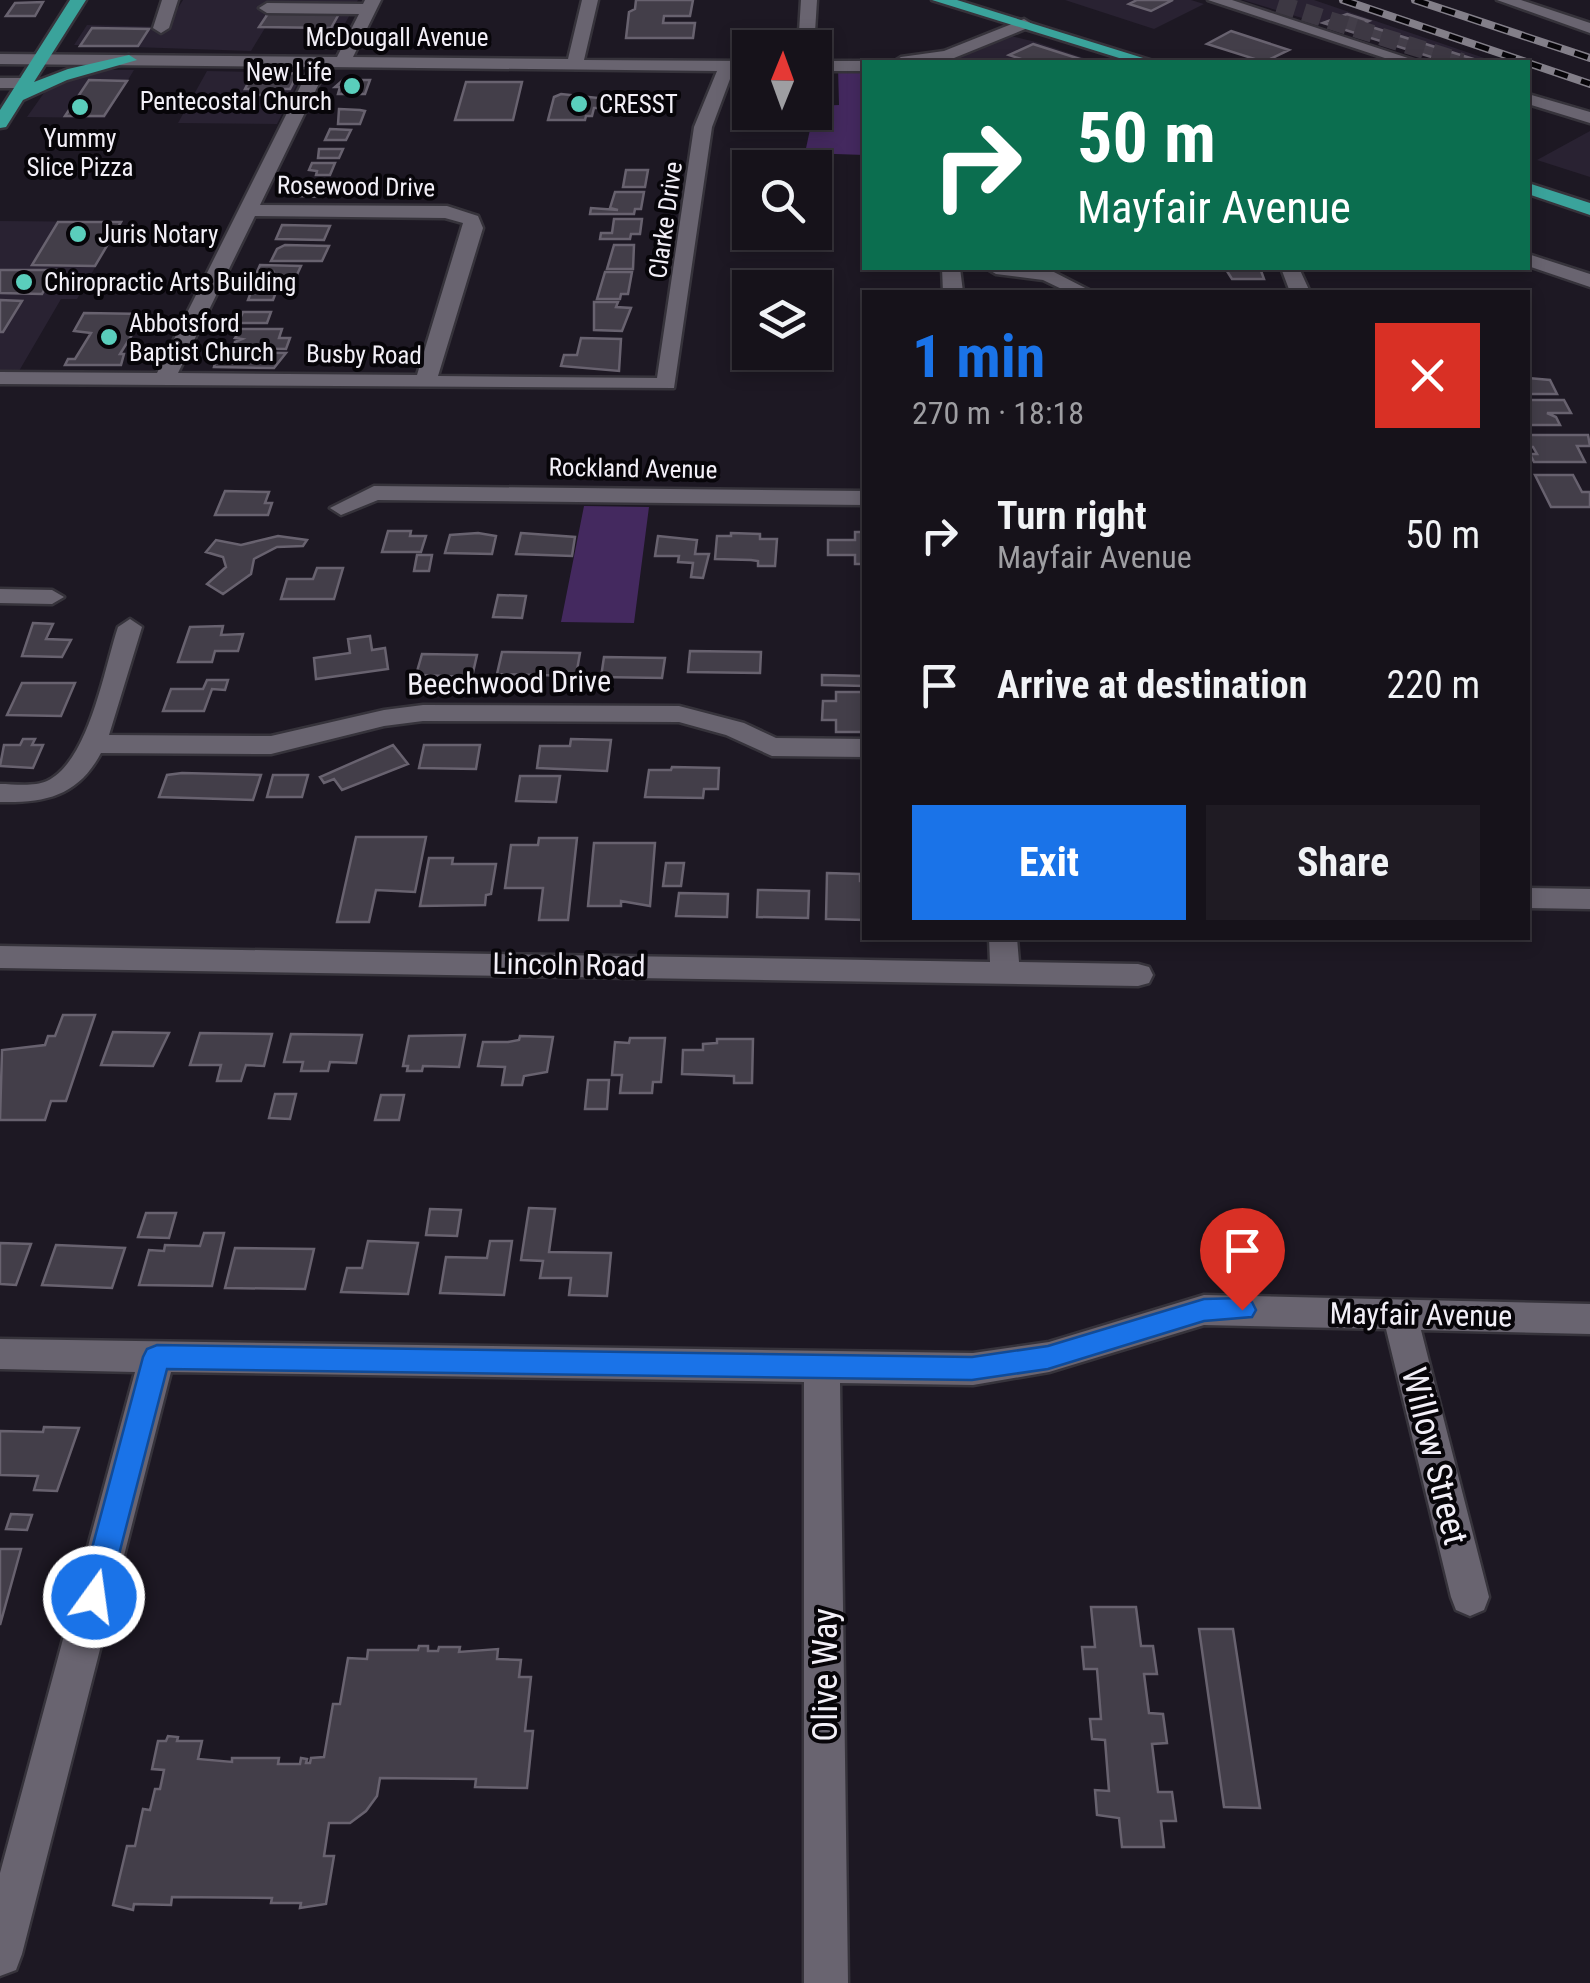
<!DOCTYPE html>
<meta charset="utf-8">
<style>
:root{--surface:#16121a;--page:#1f1b23;--text:#f1f3f6;--muted:#9e9ea2;--line:#353239;--accent:#1a73e8}
body{margin:0;font-family:"Roboto Condensed",sans-serif;background:var(--page);color:var(--text);height:100vh;display:flex;flex-direction:column;font-size:38px;white-space:nowrap}
*{box-sizing:border-box;margin:0}
p{font-size:32px;color:var(--muted)}
.icon{flex:none;width:55px;height:55px;fill:none;stroke:currentColor;stroke-width:2;stroke-linecap:round;stroke-linejoin:round}
.map{position:relative;flex:1;overflow:hidden}
.panel{position:absolute;left:862px;top:290px;width:668px;height:650px;display:flex;flex-direction:column;background:var(--surface);border-radius:0px;box-shadow:0 5px 15px #0003,0 0 0 2px var(--line)}
.panel>*{flex:none}
.guide{position:absolute;left:862px;top:60px;width:668px;height:210px;border-radius:0px;box-shadow:0 5px 15px #0003,0 0 0 2px var(--line);background:#0b6e4f;color:#fff;overflow:hidden}
.needle{width:65px;rotate:1deg}
.buttons{position:absolute;left:732px;top:30px;display:grid;gap:20px}
.buttons a{display:grid;place-items:center;width:100px;height:100px;border-radius:0px;background:var(--surface);box-shadow:0 5px 15px #0003,0 0 0 2px var(--line);font-size:50px}
.pin{position:absolute;display:grid;place-items:center;width:85px;height:85px;color:#fff;margin:-102px -42px;border-radius:50% 50% 50% 0;rotate:-45deg;box-shadow:0 0 10px #0007}
.pin .icon{rotate:45deg}
.me{position:absolute;width:110px;margin:-55px;rotate:14deg;stroke-linejoin:round;filter:drop-shadow(0 0 8px #0008)}
.turn{display:flex;align-items:center;gap:35px;height:210px;padding:0 50px;font-size:45px}
.turn .icon{width:130px;height:130px;stroke-width:2.5}
.turn b{display:block;font-size:70px;line-height:85px}
.round{display:grid;place-items:center;flex:none;width:105px;height:105px;border-radius:0px;background:var(--page)}
.summary{display:flex;align-items:center;justify-content:space-between;height:170px;padding:0 50px}
h1{font-size:60px;font-weight:700;line-height:75px;color:var(--accent)}
.primary-button{display:flex;gap:20px;margin-top:auto;padding:20px 50px}
.primary-button a{flex:1;height:115px;border-radius:0px;background:var(--accent);color:#fff;font-size:40px;font-weight:700;line-height:115px;text-align:center}
.primary-button a+a{background:var(--page);color:var(--text)}
ul{padding:0;list-style:none}
li{display:flex;align-items:center;gap:30px;height:150px;padding:0 50px}
li div{flex:1}
li b{display:block;font-size:38px}
li em{font-style:normal}
.map>svg:first-child{display:block}
</style>
<div class="map">
<svg width="1590" height="1983" viewBox="0 0 1590 1983">
<rect width="100%" height="100%" fill="#1d1823"/>
<path fill="#292232" d="M183 0H358L342 29 265 28 251 51 74 45 87 25 166 27Z
M1065 0H1191L1204 4 1154 29Z
M1243 0H1314L1496 62H1446Z
M1003 34 1036 42 1093 61 975 62 952 55Z
M106 70H134L105 118 27 117 46 90 58 81Z
M207 71 298 73 301 76 277 124 178 123Z
M1590 131V177L1537 160Z
M0 221 121 222 77 299H61L19 371H0Z"/>
<path fill="#44295f" d="M838 67H865V155L805 153 815 106 839 105Z
M584 506 649 507 634 623 561 622Z"/>
<path fill="#433e49" stroke="#68626f" stroke-width="2.5" d="M636 0H693L690 16H664L663 23H695L693 38H626L629 12 635 9Z
M1137 0H1173L1151 11 1129 4Z
M43 2 35 16H6L15 3Z
M269 12H340L331 28 259 27Z
M1347 14 1369 21 1362 24 1483 62H1447L1323 23Z
M92 28 149 29 138 46H80Z
M1231 31 1289 50 1264 62 1207 44Z
M1033 44 1083 60 1089 62H1030L1009 55Z
M253 73 278 74 298 73 290 89H283L280 95H253L256 89H245Z
M89 80 127 81 104 116H65Z
M343 80H370L365 94H338L340 87H335Z
M466 82H522L513 120H455Z
M561 94 608 99 606 108H594L592 116H586L585 120H548L554 97Z
M339 109 360 110 365 111 360 124H338Z
M330 129 351 130 346 140H325Z
M319 149H343L339 158H318Z
M312 163H335L330 175H316L317 171 309 170Z
M626 170H648L645 187H623Z
M304 185H326L321 197 299 196Z
M615 192H644L641 209H635L634 214H590L591 208 618 210 610 208Z
M614 219H642L640 234H631L630 239H600L601 233H612Z
M58 222H121L95 266 32 265Z
M282 225 330 226 324 240 276 239Z
M285 245 329 246 322 261H271L277 249Z
M614 245H634L633 269H607Z
M260 265 301 266 294 281H269L273 272H257Z
M1225 268H1260L1264 279H1232Z
M0 270H56L42 294 0 293Z
M605 272H632L628 294H621L620 299H597Z
M253 287H278L273 300H248Z
M0 300 22 301 3 332H0Z
M594 302H618L616 307 631 308 622 331 594 330Z
M243 312H271L267 323H238Z
M84 313 145 314 120 354H124L121 365H65L68 359H75L91 333 74 331Z
M241 329H282L279 338H290L286 349 234 348 235 342 242 339 235 338Z
M581 338 621 339 619 371 561 366 564 355H577Z
M234 352 286 353 274 368 214 367 218 353Z
M1528 378 1550 380 1557 394H1528Z
M1528 400H1564L1571 413H1547L1556 417 1560 425H1528Z
M1528 435H1588L1590 446H1577L1585 462H1534L1530 454H1537L1533 447H1529Z
M1535 475H1573L1582 492H1590V507H1551Z
M225 491 269 492 265 503H272L268 515H215Z
M388 531H411L410 536H426L421 552H382Z
M855 532H865V564H855V555H828V540H855Z
M478 533 496 536 492 554 445 553 450 535Z
M521 533 575 537 572 556 516 554Z
M731 533 760 534V539H777L775 566H758V561L751 560 715 559 717 536H731Z
M278 536 307 540 303 546 277 547 254 559 251 574 223 594 207 584 226 567 223 557 206 552 216 540 241 545Z
M658 536 697 540 695 554H709L703 578 691 577 693 563 678 562 679 556H655Z
M417 555H432L429 571H414Z
M317 568H343L334 599H281L287 579H313Z
M498 595 526 596 522 618 493 617Z
M33 623 53 624 46 639 71 640 62 657 22 656Z
M223 626 221 635 243 634 238 651H215L212 662H178L190 627Z
M370 636 372 650 385 648 388 669 316 679 314 658 350 653 348 639Z
M690 651 761 652 760 673 688 672Z
M502 652 580 653 576 676 497 674Z
M422 654 477 655 472 677 416 675Z
M604 657 665 658 662 678 601 677Z
M822 675 865 676V686L822 685Z
M207 680H228L225 690 212 689 204 711H163L171 689H203Z
M22 683H75L61 716 7 715Z
M836 692H865V732H836V720H822L823 701H836Z
M23 739H35L32 745H43L33 768 0 766 4 745H20Z
M571 739 611 740 607 771 537 768 540 746H570Z
M393 745 408 764 342 790 334 779 324 783 320 777Z
M424 745H480L476 769 419 768Z
M672 767 719 768 718 789H704L703 798 645 797 649 770H671Z
M182 773 261 775 253 800 159 797 167 775Z
M273 775H308L302 797H267Z
M520 776H560L556 802 516 801Z
M356 837H426L415 892 376 890 369 922H337Z
M539 838H577L568 920H539L543 888H505L511 845H538Z
M594 843H655L650 906 621 901V906H588Z
M429 858H453L452 864H496L491 894 486 895 485 905 420 906Z
M666 863H684L681 886H663Z
M827 873 860 874V881H865V920L826 919Z
M758 890 809 891 808 918 757 917Z
M679 893 728 894 727 917 676 916Z
M63 1015H95L66 1101H51L45 1120H0L2 1050 45 1045 48 1036H55Z
M113 1032 169 1033 153 1066 101 1065Z
M200 1033 272 1034 264 1066 246 1065 241 1081H217L221 1065H190Z
M291 1034 362 1035 356 1063 330 1062 328 1071H301L303 1062H284Z
M465 1035 459 1067 423 1066 422 1071H407L408 1066H403L409 1036Z
M520 1036 553 1037 547 1072 524 1076 522 1085H502L505 1067 478 1066 483 1042H508L519 1040Z
M630 1038H665L661 1082H653L652 1093H620L622 1075H612L615 1042 629 1043Z
M717 1039H753L752 1083H734V1076L682 1074 683 1050H703V1044L717 1043Z
M588 1080H609L607 1109H585Z
M275 1094H296L290 1119 269 1118Z
M381 1095H404L399 1120H375Z
M529 1208 555 1209 549 1252 611 1253 607 1296 569 1295 571 1278H540L543 1261 521 1260Z
M430 1209 461 1210 457 1236 426 1235Z
M146 1213H176L169 1238 138 1237Z
M204 1233H224L212 1286 139 1285 149 1250 164 1251 165 1245 200 1246Z
M368 1241 418 1243 408 1294 341 1292 347 1268H362Z
M490 1241H512L504 1295 440 1293 446 1257 487 1258Z
M0 1243 31 1244 16 1285 0 1284Z
M56 1245 125 1248 112 1288 42 1285Z
M235 1248 314 1249 305 1289 225 1288Z
M44 1427 79 1428 57 1491 34 1490 38 1476 0 1475V1431L43 1432Z
M11 1514 32 1515 27 1530 6 1529Z
M0 1549H21L0 1625Z
M1091 1607H1136L1141 1646H1153L1157 1674H1144L1149 1713 1163 1714 1167 1743 1152 1744 1158 1792H1172L1176 1821H1161L1164 1847H1122L1119 1818 1097 1815 1095 1790 1109 1791 1105 1740 1092 1739 1090 1719H1101L1097 1669H1084L1082 1647H1095Z
M1199 1629H1233L1260 1808 1224 1807Z
M419 1646H428V1651H438L439 1647H460L459 1652 498 1649 497 1659 521 1660 519 1677H531L525 1731H533L527 1788 475 1787 476 1779 380 1778 377 1796 366 1811 350 1823H329L324 1856H334L326 1904 300 1908 301 1903H271L272 1898 172 1897 171 1905 134 1904 133 1910 113 1905 127 1846H135L143 1809 150 1810 155 1789H160L164 1770 152 1769 158 1741H166L168 1736 178 1737 177 1741H202L198 1759 232 1762V1758H279L278 1764H300L301 1758 307 1759 306 1763H310L311 1758 324 1757 333 1704H340L348 1658 367 1659 368 1650H418Z"/>
<g fill="none" stroke-linecap="round" stroke-linejoin="round">
<path stroke="#3d3843" stroke-width="18" stroke-dasharray="18 9" stroke-linecap="butt" d="M1278 4 1462 62"/>
<g stroke="#36333b" stroke-width="5">
<path id="minor" d="M162 0H178L169 28 161 33 153 28Z
M365 0H381L353 57 568 59 582 0H598L584 60 750 61V71H733L712 127 674 388 0 384V372L157 373 310 67 0 64V54L337 57 359 14 267 13 259 8 267 3 363 4ZM327 67 717 71 694 127 657 378 438 376 483 228 478 216 447 206 260 205ZM255 216 445 218 463 223 417 375 178 373Z
M801 0H817L814 48H798V42L758 39V33L799 32Z
M1208 0H1232L1420 62H1397Z
M1497 0H1521L1590 23V33Z
M1024 19 1032 24 1030 27 954 58 893 62 901 57 944 51Z
M815 61H865L871 62H865V71H815Z
M0 78H27L35 83 27 88H0Z
M1528 94 1590 112V123L1528 104Z
M1528 254 1590 274V287L1528 266Z
M942 268H960L963 292H943Z
M986 268 1048 269 1093 292H1068L1043 280 996 274Z
M1281 268H1299L1310 292H1290Z
M374 486 865 491V505L378 500 341 515 330 508Z
M0 589 52 590 64 597 52 604 0 603Z
M130 619 142 627 109 735 271 736 384 710 423 705 679 706 744 723 776 738 865 739V757L772 756 726 735 679 722 423 721 384 726 271 754 101 753C78 796 46 803 0 802V784C14 784 34 787 47 781 89 761 104 669 118 627Z
M1528 888 1590 889V909L1528 908Z
M989 938H1017L1019 962 1138 964 1149 967 1153 975 1149 983 1138 986 0 968V946L990 962Z
M1204 1295 1590 1304V1334L1421 1330 1489 1597 1484 1610 1470 1616 1456 1610 1451 1597 1386 1329 1204 1325 1049 1372 973 1385 840 1383 848 1983H804V1382L171 1372 22 1954 16 1970 0 1976V1873L135 1372 0 1369V1339L973 1353 1049 1342Z"/>
</g>
<g stroke="#36333b" stroke-width="5">
<path id="major" d="M70 0H86L34 82 68 69 129 55 137 60 67 80 23 100 6 127 0 128V110Z
M932 0H957L1156 62H1132Z
M1528 183 1590 203V215L1528 194Z"/>
</g>
<use href="#minor" fill="#696470" fill-rule="evenodd"/>
<use href="#major" fill="#3aa39b" fill-rule="evenodd"/>
<g stroke="#837f89" stroke-width="8">
<path id="rail" d="M1343 0 1526 62
M1415 0 1590 58
M1528 63 1590 84"/>
</g>
<use href="#rail" stroke="#070509" stroke-width="5" stroke-dasharray="14" stroke-linecap="butt"/>
</g>
<path fill="#1a73e8" stroke="#114b97" stroke-width="2.5" d="M1242 1298 1252 1302 1256 1310 1252 1317 1204 1321 1048 1369 972 1380 167 1369 108 1597 104 1607 94 1611 83 1607 79 1597 143 1357 147 1349 157 1345 972 1357 1048 1346 1204 1299Z"/>
<g fill="#5acebc" stroke="#070509" stroke-width="4">
<circle cx="352" cy="86" r="10"/>
<circle cx="579" cy="104" r="10"/>
<circle cx="80" cy="107" r="10"/>
<circle cx="78" cy="234" r="10"/>
<circle cx="24" cy="282" r="10"/>
<circle cx="109" cy="337" r="10"/>
</g>
<g text-anchor="middle" stroke-width="8" stroke-linejoin="round" paint-order="stroke">
<g font-size="25" fill="#f2eff7" stroke="#070509">
<text x="397" y="46">McDougall Avenue</text>
<text transform="translate(356 186) rotate(1)" y="9">Rosewood Drive</text>
<text transform="translate(665 220) rotate(-82)" y="9">Clarke Drive</text>
<text transform="translate(364 354) rotate(1)" y="9">Busby Road</text>
<text transform="translate(633 468) rotate(1)" y="9">Rockland Avenue</text>
</g>
<g font-size="25" fill="#f2eff7" stroke="#070509" text-anchor="start">
<text x="332" y="81" text-anchor="end">New Life<tspan x="332" dy="29">Pentecostal Church</tspan></text>
<text x="599" y="113">CRESST</text>
<text x="80" y="147" text-anchor="middle">Yummy<tspan x="80" dy="29">Slice Pizza</tspan></text>
<text x="98" y="243">Juris Notary</text>
<text x="44" y="291">Chiropractic Arts Building</text>
<text x="129" y="332">Abbotsford<tspan x="129" dy="29">Baptist Church</tspan></text>
</g>
<g font-size="30" fill="#f2eff7" stroke="#070509">
<text transform="translate(509 683) rotate(-1)" y="10">Beechwood Drive</text>
<text transform="translate(569 965) rotate(1)" y="10">Lincoln Road</text>
<text transform="translate(1421 1315) rotate(1)" y="10">Mayfair Avenue</text>
</g>
<g font-size="35" fill="#f2eff7" stroke="#070509">
<text transform="translate(1435 1456) rotate(76)" y="12">Willow Street</text>
<text transform="translate(825 1675) rotate(-90)" y="12">Olive Way</text>
</g>
</g>
</svg>
<div class="buttons">
<a><svg class="needle" viewBox="-14 -14 28 28"><path d="M0-13l5 13h-10z" fill="#e53935"/><path d="M0 13l5-13h-10z" fill="#9e9ea2"/></svg></a>
<a><svg class="icon" aria-label="search" viewBox="0 0 24 24"><circle cx="10" cy="10" r="6"/><path d="M15 15l6 6"/></svg></a>
<a><svg class="icon" aria-label="layers" viewBox="0 0 24 24"><path d="M12 4l9 5-9 5-9-5zM3 14l9 5 9-5"/></svg></a>
</div>
<div class="pin" style="left:1242px;top:1310px;background:#d93025"><svg class="icon" aria-label="arrive" viewBox="0 0 24 24"><path d="M6 21V4h12l-3 4 3 4H6"/></svg></div>
<svg class="me" style="left:94px;top:1597px" viewBox="-20 -20 40 40"><circle r="17" fill="#1a73e8" stroke="#fff" stroke-width="3"/><path d="M0-11L8 9 0 5-8 9z" fill="#fff"/></svg>
<div class="guide">
<div class="turn"><svg class="icon" aria-label="right" viewBox="0 0 24 24"><path d="M7 20v-9h11M14 6l5 5-5 5"/></svg><div><b>50 m</b>Mayfair Avenue</div></div>
</div>
<section class="panel">
<div class="summary"><div><h1>1 min</h1><p>270 m · 18:18</p></div><a class="round" style="background:#d93025;color:#fff"><svg class="icon" aria-label="close" viewBox="0 0 24 24"><path d="M6 6l12 12M18 6L6 18"/></svg></a></div>
<ul>
<li><svg class="icon" aria-label="right" viewBox="0 0 24 24"><path d="M7 20v-9h11M14 6l5 5-5 5"/></svg><div><b>Turn right</b><p>Mayfair Avenue</p></div><em>50 m</em></li>
<li><svg class="icon" aria-label="arrive" viewBox="0 0 24 24"><path d="M6 21V4h12l-3 4 3 4H6"/></svg><div><b>Arrive at destination</b></div><em>220 m</em></li>
</ul>
<div class="primary-button"><a>Exit</a><a>Share</a></div>
</section>
</div>
